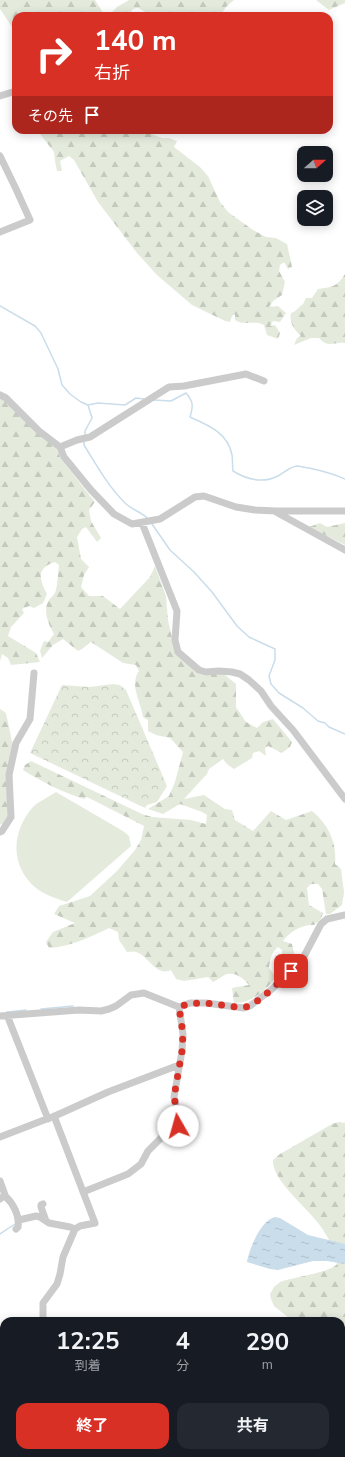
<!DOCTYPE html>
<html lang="ja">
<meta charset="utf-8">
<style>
:root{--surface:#171b24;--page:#242831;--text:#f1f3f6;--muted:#9ea1a6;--accent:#d93025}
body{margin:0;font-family:"Nunito Sans","Noto Sans JP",sans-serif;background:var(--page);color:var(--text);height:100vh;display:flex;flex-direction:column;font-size:15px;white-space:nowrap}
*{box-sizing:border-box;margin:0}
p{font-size:13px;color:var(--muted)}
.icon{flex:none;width:22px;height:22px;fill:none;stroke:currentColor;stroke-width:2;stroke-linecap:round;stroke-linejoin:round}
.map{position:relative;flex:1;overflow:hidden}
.drawer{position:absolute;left:0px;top:1317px;width:345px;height:140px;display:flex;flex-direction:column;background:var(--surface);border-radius:12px 12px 0 0;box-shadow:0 2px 10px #0003}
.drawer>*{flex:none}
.guide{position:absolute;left:12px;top:12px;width:321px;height:122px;border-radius:12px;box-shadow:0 2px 10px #0003;background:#d93025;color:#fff;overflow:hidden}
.needle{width:26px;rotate:69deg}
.fabs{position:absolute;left:297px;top:146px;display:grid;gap:8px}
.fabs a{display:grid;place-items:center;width:36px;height:36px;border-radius:8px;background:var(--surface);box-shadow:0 2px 10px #0003;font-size:20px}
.pin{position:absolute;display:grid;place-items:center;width:34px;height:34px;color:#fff;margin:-17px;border-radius:8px;box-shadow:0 2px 6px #0006}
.me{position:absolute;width:44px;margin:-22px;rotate:353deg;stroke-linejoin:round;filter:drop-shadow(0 0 3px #0008)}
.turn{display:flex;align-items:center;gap:14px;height:84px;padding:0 16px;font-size:18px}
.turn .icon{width:52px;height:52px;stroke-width:2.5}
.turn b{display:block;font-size:28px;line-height:34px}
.then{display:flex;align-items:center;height:38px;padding:0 16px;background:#0003;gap:8px;font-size:15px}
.eta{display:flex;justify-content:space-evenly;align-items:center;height:68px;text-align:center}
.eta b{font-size:24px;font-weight:700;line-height:28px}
.primary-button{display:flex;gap:8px;margin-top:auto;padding:8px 16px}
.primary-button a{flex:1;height:46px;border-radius:12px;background:var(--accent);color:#fff;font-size:16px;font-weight:700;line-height:46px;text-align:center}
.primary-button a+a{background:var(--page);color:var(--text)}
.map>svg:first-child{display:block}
</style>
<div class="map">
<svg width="345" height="1457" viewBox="0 0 345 1457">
<defs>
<pattern id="forest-firs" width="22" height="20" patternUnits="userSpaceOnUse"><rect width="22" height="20" fill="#e4ebdd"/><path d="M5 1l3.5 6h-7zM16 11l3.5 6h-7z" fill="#c4cabe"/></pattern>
<pattern id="park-crowns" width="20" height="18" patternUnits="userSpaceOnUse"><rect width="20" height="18" fill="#e4ebdd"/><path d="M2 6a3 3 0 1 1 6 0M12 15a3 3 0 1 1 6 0" fill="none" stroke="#c4cabe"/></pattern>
<pattern id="water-ripples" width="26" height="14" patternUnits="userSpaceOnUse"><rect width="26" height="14" fill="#caddea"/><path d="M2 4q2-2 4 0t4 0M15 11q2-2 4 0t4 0" fill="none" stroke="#aebec9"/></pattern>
</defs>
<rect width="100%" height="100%" fill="#fff"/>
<path fill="url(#forest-firs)" d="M0 0H95L102 11 104 16H16V50L13 40 14 30 0 9Z
M129 0H234L226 7 220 16H147L145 12 138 8 133 9 128 16H113L111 13 117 7Z
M316 0H345V3L329 10Z
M37 130H140L162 138H169L177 141 174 147 200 167 208 176 220 202 228 212 253 230 266 237 276 238 287 244 292 267 288 269 284 262 280 265 279 271 285 282 282 295 273 301 269 307 278 306 286 313 280 322 273 321 270 326 275 325 280 333 278 339 267 335 264 325C255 320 243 326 235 320V314L232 316 230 322 225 321 192 305 157 275 137 253 98 202 74 160 69 156 60 161 62 171H57L55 161 54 152Z
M345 274V343C333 341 329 349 319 338H311L294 345 297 338 301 336C294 330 289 322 291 313 297 311 298 307 303 304L306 298H312L318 289C332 287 337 287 345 274Z
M0 399 7 402 57 449 61 459 95 502 89 510 91 521 101 538 97 542 86 527 82 529 77 537 81 559 89 567 84 575 81 587 89 596H103L120 609 150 577 155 566 166 596 168 620 173 642 185 660 205 669 225 675 236 684V707L246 722 257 728 263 722 273 719 292 742 290 747 282 753 268 746 265 748 266 756 259 751 253 753 252 758 234 769 228 765 223 759 209 769 207 774 184 799 204 795 225 809 232 810 235 820 253 831 271 811 286 820 312 811C329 825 337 843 335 864L341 869 344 892 342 905 330 914H326L322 889 318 884H311L307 888 309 905 323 913 321 919 314 925C303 924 289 932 283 941L292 944 295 957H282V950L278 947C271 953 270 959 269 968L276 977C267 990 250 1004 234 1003L232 988 249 985C244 979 237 972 227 974 223 975 218 980 213 982L208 977 184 981 176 979 171 970C156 977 149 956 136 952 134 951 130 952 127 952L119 940 118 932 109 928C90 937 70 947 49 948L46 942 53 932 75 923 54 914 59 906 90 896 117 871 135 850 141 840 144 826 87 797 84 799C62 792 42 782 23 770L25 765 31 761 142 814 152 817 191 820 206 824 207 815 202 812 180 804 163 814 148 809 169 796 175 782 183 752 170 738 156 735 148 731V720L143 717C141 702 129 685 139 671L136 665 123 663 91 642 82 649 78 651 63 639 53 645 42 658 40 651 44 641 48 642 54 634C49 625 42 610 49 600 51 597 55 595 56 590 58 582 58 573 59 565L55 562C36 568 39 579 47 594L43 603 34 608 29 606 22 609 24 613 11 627 8 636 36 653 40 662 11 665 8 658 2 654 0 661Z
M320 523 327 527 345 523V545L309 527Z
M0 709 6 713 13 746 12 800 7 821 0 825Z
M339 1122 345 1123V1345L341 1348V1321H293L274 1306 271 1299 270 1294 274 1287 280 1282C293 1277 330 1273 337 1264 335 1252 329 1237 321 1227 310 1210 271 1180 273 1160L280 1154 332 1124Z
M155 1453H251L250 1457H158Z"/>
<path fill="url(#park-crowns)" d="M113 684 120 685 126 690 167 786 157 802 147 805 145 808 30 753 62 685 90 687Z"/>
<path fill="#e4ebdd" d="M56 792 123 831 129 836 131 846 67 902C57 899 45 895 36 888 10 866 11 832 33 807 39 801 49 797 56 792Z"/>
<path fill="url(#water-ripples)" d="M275 1217 280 1218 308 1235 345 1244V1264L327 1261H313L278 1270 270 1269 247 1262C249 1249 261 1220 275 1217Z"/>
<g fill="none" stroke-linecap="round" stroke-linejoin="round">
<path stroke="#caddea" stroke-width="1.5" d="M0 306 35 326 41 333 58 369 62 385 70 394 81 402 88 405 98 403 125 405 136 398 144 399
M154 400 171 401 186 393C194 402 193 407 190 417 208 425 228 433 232 455 233 460 232 465 233 471 246 479 262 484 278 476 284 473 289 467 297 466 301 466 305 468 309 468 323 471 332 473 345 479
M85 435V431L92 418 88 405
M84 441V445C97 466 108 486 125 503 132 510 142 512 148 519
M152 524 170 550 194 572 212 592 237 626 249 637 275 649V660L269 676 271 684 279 693 303 708 318 721 325 723 329 727 345 734
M41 1009 73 1006
M8 1012 26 1010
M0 1234 15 1224
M62 1457 64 1453"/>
<path stroke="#cbcbcb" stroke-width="7" d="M0 96 16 91
M0 156 16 189 30 220 0 232
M0 395 6 398 39 431 60 447 64 457 91 490 114 514 132 524 160 519 195 497 204 496 236 507 255 510 276 511H345
M60 447 77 440 90 437 169 387 184 386 246 374 264 381
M276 512 345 550
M142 523 177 611 175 640 178 652 199 670 206 672 219 671 232 672 240 674 249 680 261 691 271 706 293 730 345 799
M0 832 2 831 11 817 9 775 16 743 30 719 34 673
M7 1015 48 1119
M0 1016 79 1010 101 1011 109 1009 116 1006 131 995 144 993 179 1007 190 1003H206L244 1008 250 1006 272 989 301 962 321 924 327 919 345 915
M0 1137 57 1115 108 1092 179 1065
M0 1181 5 1195 0 1199
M83 1192 128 1174 141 1164 148 1151 165 1134 178 1126 179 1121 174 1097 182 1051 183 1034 179 1007
M5 1196C13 1203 20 1216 18 1227L16 1229
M43 1204 41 1205V1207L46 1221
M19 1220 36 1216 40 1217 49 1223 70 1227 75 1229
M43 1321V1303L57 1284 60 1274 63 1257 75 1229 80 1226 95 1223 54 1116
M0 1343 4 1341
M0 1437 4 1436
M302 1453 306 1457"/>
</g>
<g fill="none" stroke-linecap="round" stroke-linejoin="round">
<path stroke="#d93025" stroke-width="7" stroke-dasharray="0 12.6" d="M178 1126 179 1121 174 1097 182 1051 183 1034 179 1007C195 1001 210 1003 227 1006 233 1006 240 1009 246 1007 258 1004 281 980 291 971"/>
</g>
</svg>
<div class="fabs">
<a><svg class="needle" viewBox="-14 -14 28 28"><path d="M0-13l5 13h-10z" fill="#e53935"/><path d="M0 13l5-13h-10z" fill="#9ea1a6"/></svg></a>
<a><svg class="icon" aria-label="layers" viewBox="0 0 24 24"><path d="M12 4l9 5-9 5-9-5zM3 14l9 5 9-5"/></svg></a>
</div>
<div class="pin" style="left:291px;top:971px;background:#d93025"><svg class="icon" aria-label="arrive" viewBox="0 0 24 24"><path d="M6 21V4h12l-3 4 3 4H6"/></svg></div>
<svg class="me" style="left:178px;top:1126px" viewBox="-20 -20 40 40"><circle r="19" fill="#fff"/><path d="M0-13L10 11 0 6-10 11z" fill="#d93025"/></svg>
<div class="guide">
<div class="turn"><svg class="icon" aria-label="right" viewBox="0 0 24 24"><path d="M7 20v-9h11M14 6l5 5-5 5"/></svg><div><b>140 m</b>右折</div></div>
<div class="then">その先<svg class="icon" aria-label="arrive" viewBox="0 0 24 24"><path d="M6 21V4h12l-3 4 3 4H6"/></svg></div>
</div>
<section class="drawer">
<div class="eta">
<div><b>12:25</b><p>到着</p></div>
<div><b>4</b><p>分</p></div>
<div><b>290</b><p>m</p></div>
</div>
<div class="primary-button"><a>終了</a><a>共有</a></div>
</section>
</div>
